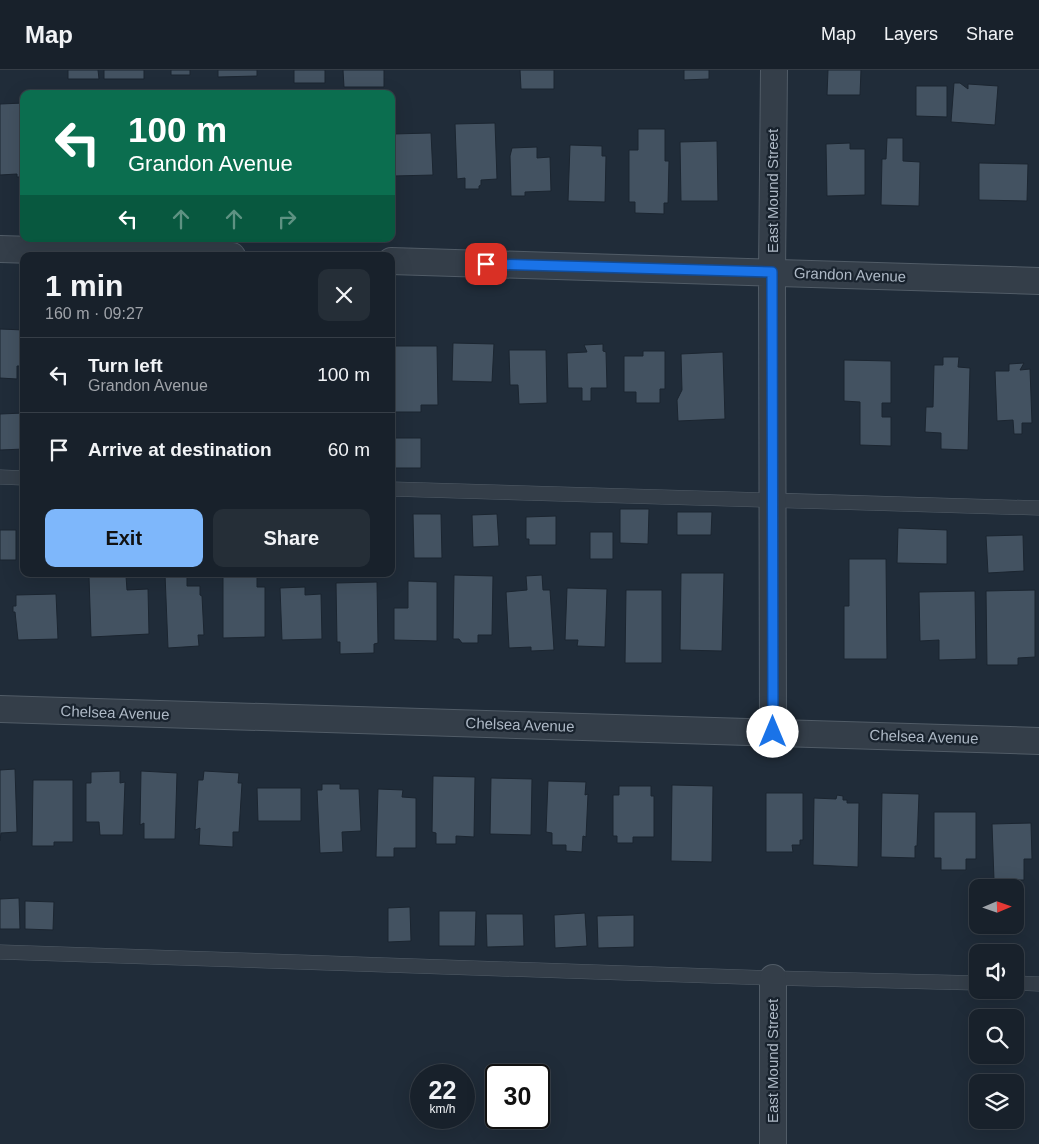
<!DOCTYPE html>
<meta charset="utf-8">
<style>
:root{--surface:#18212b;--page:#252e37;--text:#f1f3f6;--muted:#9fa3a9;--line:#363e47;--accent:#7eb7fb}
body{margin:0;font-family:Helvetica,sans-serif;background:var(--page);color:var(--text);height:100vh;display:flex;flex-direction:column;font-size:19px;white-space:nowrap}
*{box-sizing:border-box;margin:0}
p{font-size:16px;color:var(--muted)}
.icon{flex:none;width:28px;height:28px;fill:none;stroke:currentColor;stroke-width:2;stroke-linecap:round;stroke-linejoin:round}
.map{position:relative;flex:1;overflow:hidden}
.side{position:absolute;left:20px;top:182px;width:375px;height:325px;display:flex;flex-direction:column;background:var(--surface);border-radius:10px;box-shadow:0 5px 20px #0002,0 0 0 1px var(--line)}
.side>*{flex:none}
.guide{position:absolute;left:20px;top:20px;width:375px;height:152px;border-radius:10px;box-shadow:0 5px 20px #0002,0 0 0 1px var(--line);background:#0b6e4f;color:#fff;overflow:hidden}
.needle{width:32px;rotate:88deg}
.buttons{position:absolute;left:969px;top:809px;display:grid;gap:10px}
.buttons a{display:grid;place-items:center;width:55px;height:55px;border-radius:10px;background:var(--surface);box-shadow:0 5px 20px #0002,0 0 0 1px var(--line);font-size:25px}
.speed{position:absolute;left:410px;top:994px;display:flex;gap:10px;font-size:25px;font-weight:700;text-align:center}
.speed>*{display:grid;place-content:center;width:65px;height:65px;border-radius:50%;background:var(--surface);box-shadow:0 5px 20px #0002,0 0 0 1px var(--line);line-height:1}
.speed small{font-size:12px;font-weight:400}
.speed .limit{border:2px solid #111;border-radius:8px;background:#fff;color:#111}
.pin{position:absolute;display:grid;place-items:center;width:42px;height:42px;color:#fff;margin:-21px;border-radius:10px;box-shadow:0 2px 8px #0006}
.me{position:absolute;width:55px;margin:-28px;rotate:0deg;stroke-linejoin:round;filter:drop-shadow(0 0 4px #0008)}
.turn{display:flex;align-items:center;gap:18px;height:105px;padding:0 25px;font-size:22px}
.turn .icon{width:65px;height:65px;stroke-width:2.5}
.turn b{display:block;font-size:35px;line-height:42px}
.lanes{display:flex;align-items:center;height:48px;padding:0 25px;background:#0003;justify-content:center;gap:25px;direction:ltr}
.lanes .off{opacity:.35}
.round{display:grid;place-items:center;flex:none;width:52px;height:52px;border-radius:10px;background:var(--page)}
.headline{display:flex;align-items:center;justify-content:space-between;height:85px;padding:0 25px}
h1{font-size:30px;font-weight:800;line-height:38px}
.action{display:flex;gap:10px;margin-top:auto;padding:10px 25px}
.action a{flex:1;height:58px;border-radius:10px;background:var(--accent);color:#111;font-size:20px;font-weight:800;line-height:58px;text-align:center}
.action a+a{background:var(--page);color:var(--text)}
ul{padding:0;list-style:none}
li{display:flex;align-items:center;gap:15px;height:75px;padding:0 25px;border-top:1px solid var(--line)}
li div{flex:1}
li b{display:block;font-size:19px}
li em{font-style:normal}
header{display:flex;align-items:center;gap:30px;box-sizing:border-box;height:70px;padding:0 25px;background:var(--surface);border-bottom:1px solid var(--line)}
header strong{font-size:24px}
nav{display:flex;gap:28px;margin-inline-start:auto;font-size:18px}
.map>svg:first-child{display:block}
</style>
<header>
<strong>Map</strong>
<nav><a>Map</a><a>Layers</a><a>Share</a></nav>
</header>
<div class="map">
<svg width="1039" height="1074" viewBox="0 0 1039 1074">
<rect width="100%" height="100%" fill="#202c39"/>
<path fill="#435261" stroke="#1b2530" d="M68 0H98L99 9H68Z
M104 0H144V9H104Z
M171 0H190V5H171Z
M218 0H257V6L218 7Z
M294 0H325V13H294Z
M343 0H384V17H344Z
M520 0H554V19H521Z
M684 0H709V9L684 10Z
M828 0H861L860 25H827Z
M954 13H960L968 19V14L998 16 995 55 951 52Z
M916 16H947V47L916 46Z
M24 33V107H17V104L0 105V34Z
M495 53 497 109 481 110V115L479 116V119H465V108L457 109 455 54Z
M638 59H665V91H669L668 133H664V144L635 143V132H629V80H638Z
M431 63 433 105 394 106 393 64Z
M887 68H903V91L920 92 919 136 881 135 882 89H886Z
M717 71 718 131H681L680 72Z
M850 73V79H865V125L827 126 826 74Z
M570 75 602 76V86H606L605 132 568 131Z
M537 77V88L550 87 551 121 525 122V126H511L510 86 512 78Z
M979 93 1028 94 1027 131 979 130Z
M0 259 24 260V296H17V309L0 308Z
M453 273 494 274 492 312 452 311Z
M603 274V281L606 282 607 318H591V331H582V318H568L567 283 587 282 584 275Z
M391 276H437L438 335H421V342H392Z
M509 280H546L547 333 519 334 518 315H510Z
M643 281H665V319H660V333H636V322H624V286H643Z
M723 282 725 349 678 351 677 330 682 320 681 284Z
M943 287H959L958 297 970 298 968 380 941 379V363L925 362 926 337H933L934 295H943Z
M844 290 891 291V333H882V347H891V376L860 375V332L844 331Z
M1024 293 1020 300 1030 299 1032 353H1022V364H1014L1013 350 997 351 995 301H1009V294Z
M24 343V379L0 380V344Z
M391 368H421V398H391Z
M620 439H649L648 474 620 473Z
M677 442H712L711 465H677Z
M413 444H441L442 488H414Z
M497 444 499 476 473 477 472 445Z
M556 446V475H529V469H526V447Z
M898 458 947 460V494L897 493Z
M0 460H16V490H0Z
M590 462H613V489H590Z
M1023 465 1024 501 988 503 986 466Z
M849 489H886L887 589H844V536H849Z
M681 503H724L722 581 680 580Z
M165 504H187V516H200V525L202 526 204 565H198L199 576 168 578Z
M454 505 493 506 492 565H478V573H462L459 569H453Z
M542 505 543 520H550L554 580 531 581V577L509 578 506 522 527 520 526 506Z
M126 506 127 520 148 519 149 564 91 567 89 507Z
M223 506H257V517H265V567L223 568Z
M408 511 437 512V571L394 570V538H408Z
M377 512 378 573 374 574V583L340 584V572H337L336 513Z
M305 517V525L321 524 322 569 282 570 280 518Z
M567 518 607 519 605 577 577 576 578 570H565Z
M626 520H662V593H625Z
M1035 520V587L1018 588V595H987L986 521Z
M975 521 976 589 939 590V570L920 571 919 522Z
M56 524 58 569 18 570 15 542H13V536H16V525Z
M15 699 17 762 1 763 0 771V700Z
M120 701V713L125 712 123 765H100L99 752H86V713H91V702Z
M141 701 177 703 175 769H144V753L140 755Z
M204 701 239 703 238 713H242L239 762H233V777L199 775 200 758 195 760 198 710H203Z
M433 706 475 707 474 767 456 766V774H436V763L432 762Z
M491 708 532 709 531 765 490 764Z
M33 710H73V772H54V776H32Z
M548 711 586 712 585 725 588 724 586 767 583 766 582 782 566 781V775H552V763L546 762Z
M322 714H340V719H359L361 761 342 762 343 782 320 783 317 720H322Z
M672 715 713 716 712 792 671 791Z
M619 716H651V726H654V767H633V773H617V766H613V725H619Z
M257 718H301V751H258Z
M378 719 403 720 402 727 416 728V778H394V787H376Z
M766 723H803V770H800V775H792L793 782H766Z
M882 723 919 724 917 776H915V788L881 787Z
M837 725 843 726V730H847V733H859L858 797 813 795 814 728 836 729Z
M934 742H976V789H966V800H941V788H934Z
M1031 753 1032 789H1024V810H994L992 754Z
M19 828 20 859H0V829Z
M25 831 54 832 53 860 25 859Z
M410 837 411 871 388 872V838Z
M439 841H476L475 876H439Z
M585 843 587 876 555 878 554 845Z
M486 844H523L524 876 487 877Z
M634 845V877L598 878 597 846Z"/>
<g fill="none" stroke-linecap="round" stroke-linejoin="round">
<g stroke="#515c67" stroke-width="15">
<path id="service" d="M0 407 24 408
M391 419 1039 438
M0 882 773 908 978 913
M1015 913 1039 914"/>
</g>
<g stroke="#515c67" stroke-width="28">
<path id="minor" d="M0 179 232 186
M391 191 1039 211
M0 639 1039 671
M773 662 772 203 774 0
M773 908V1074"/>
</g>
<use href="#service" stroke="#343e49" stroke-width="14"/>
<use href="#minor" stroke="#343e49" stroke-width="26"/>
</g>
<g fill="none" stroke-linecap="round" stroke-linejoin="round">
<g stroke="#114b97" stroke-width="12">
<path id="route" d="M486 194 772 202 773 662"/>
</g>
<use href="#route" stroke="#1a73e8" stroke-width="9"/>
</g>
<g text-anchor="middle" stroke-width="4.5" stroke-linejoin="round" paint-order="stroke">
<g font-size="15" fill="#aeb9c6" stroke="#19232e">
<text transform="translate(773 121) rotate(-90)" y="5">East Mound Street</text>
<text transform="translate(850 205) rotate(2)" y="5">Grandon Avenue</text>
<text transform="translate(115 643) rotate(2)" y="5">Chelsea Avenue</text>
<text transform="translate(520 655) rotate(2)" y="5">Chelsea Avenue</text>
<text transform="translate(924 667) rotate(2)" y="5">Chelsea Avenue</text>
<text transform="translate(773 991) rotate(-90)" y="5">East Mound Street</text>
</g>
</g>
</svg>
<div class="buttons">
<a><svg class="needle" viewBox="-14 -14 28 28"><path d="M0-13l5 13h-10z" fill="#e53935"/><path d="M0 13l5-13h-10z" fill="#9fa3a9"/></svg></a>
<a><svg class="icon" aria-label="sound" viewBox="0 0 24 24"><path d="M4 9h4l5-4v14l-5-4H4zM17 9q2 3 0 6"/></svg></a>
<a><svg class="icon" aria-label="search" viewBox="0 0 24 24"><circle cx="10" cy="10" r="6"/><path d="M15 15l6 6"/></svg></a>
<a><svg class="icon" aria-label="layers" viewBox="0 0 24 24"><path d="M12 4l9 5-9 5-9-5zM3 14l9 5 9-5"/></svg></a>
</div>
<div class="speed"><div>22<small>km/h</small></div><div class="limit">30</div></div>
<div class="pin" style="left:486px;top:194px;background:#d93025"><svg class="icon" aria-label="arrive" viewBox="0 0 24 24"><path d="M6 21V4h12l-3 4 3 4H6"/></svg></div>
<svg class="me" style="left:773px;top:662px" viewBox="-20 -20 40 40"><circle r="19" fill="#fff"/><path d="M0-13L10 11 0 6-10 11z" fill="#1a73e8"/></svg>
<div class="guide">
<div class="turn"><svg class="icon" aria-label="left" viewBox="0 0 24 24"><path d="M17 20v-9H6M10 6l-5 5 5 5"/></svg><div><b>100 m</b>Grandon Avenue</div></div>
<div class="lanes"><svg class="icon" aria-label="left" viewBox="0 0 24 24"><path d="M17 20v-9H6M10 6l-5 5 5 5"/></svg><svg class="icon off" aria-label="ahead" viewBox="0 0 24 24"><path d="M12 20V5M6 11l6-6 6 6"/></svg><svg class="icon off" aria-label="ahead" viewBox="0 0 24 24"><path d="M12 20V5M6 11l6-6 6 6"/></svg><svg class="icon off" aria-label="right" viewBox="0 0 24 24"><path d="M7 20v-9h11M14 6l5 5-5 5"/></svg></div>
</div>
<section class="side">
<div class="headline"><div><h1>1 min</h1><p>160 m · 09:27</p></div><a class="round"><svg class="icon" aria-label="close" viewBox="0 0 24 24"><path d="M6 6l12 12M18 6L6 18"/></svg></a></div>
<ul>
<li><svg class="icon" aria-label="left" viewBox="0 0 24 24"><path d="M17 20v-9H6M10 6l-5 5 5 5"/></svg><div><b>Turn left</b><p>Grandon Avenue</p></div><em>100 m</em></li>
<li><svg class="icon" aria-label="arrive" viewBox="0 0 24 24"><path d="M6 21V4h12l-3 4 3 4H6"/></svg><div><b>Arrive at destination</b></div><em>60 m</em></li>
</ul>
<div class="action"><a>Exit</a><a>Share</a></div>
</section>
</div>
